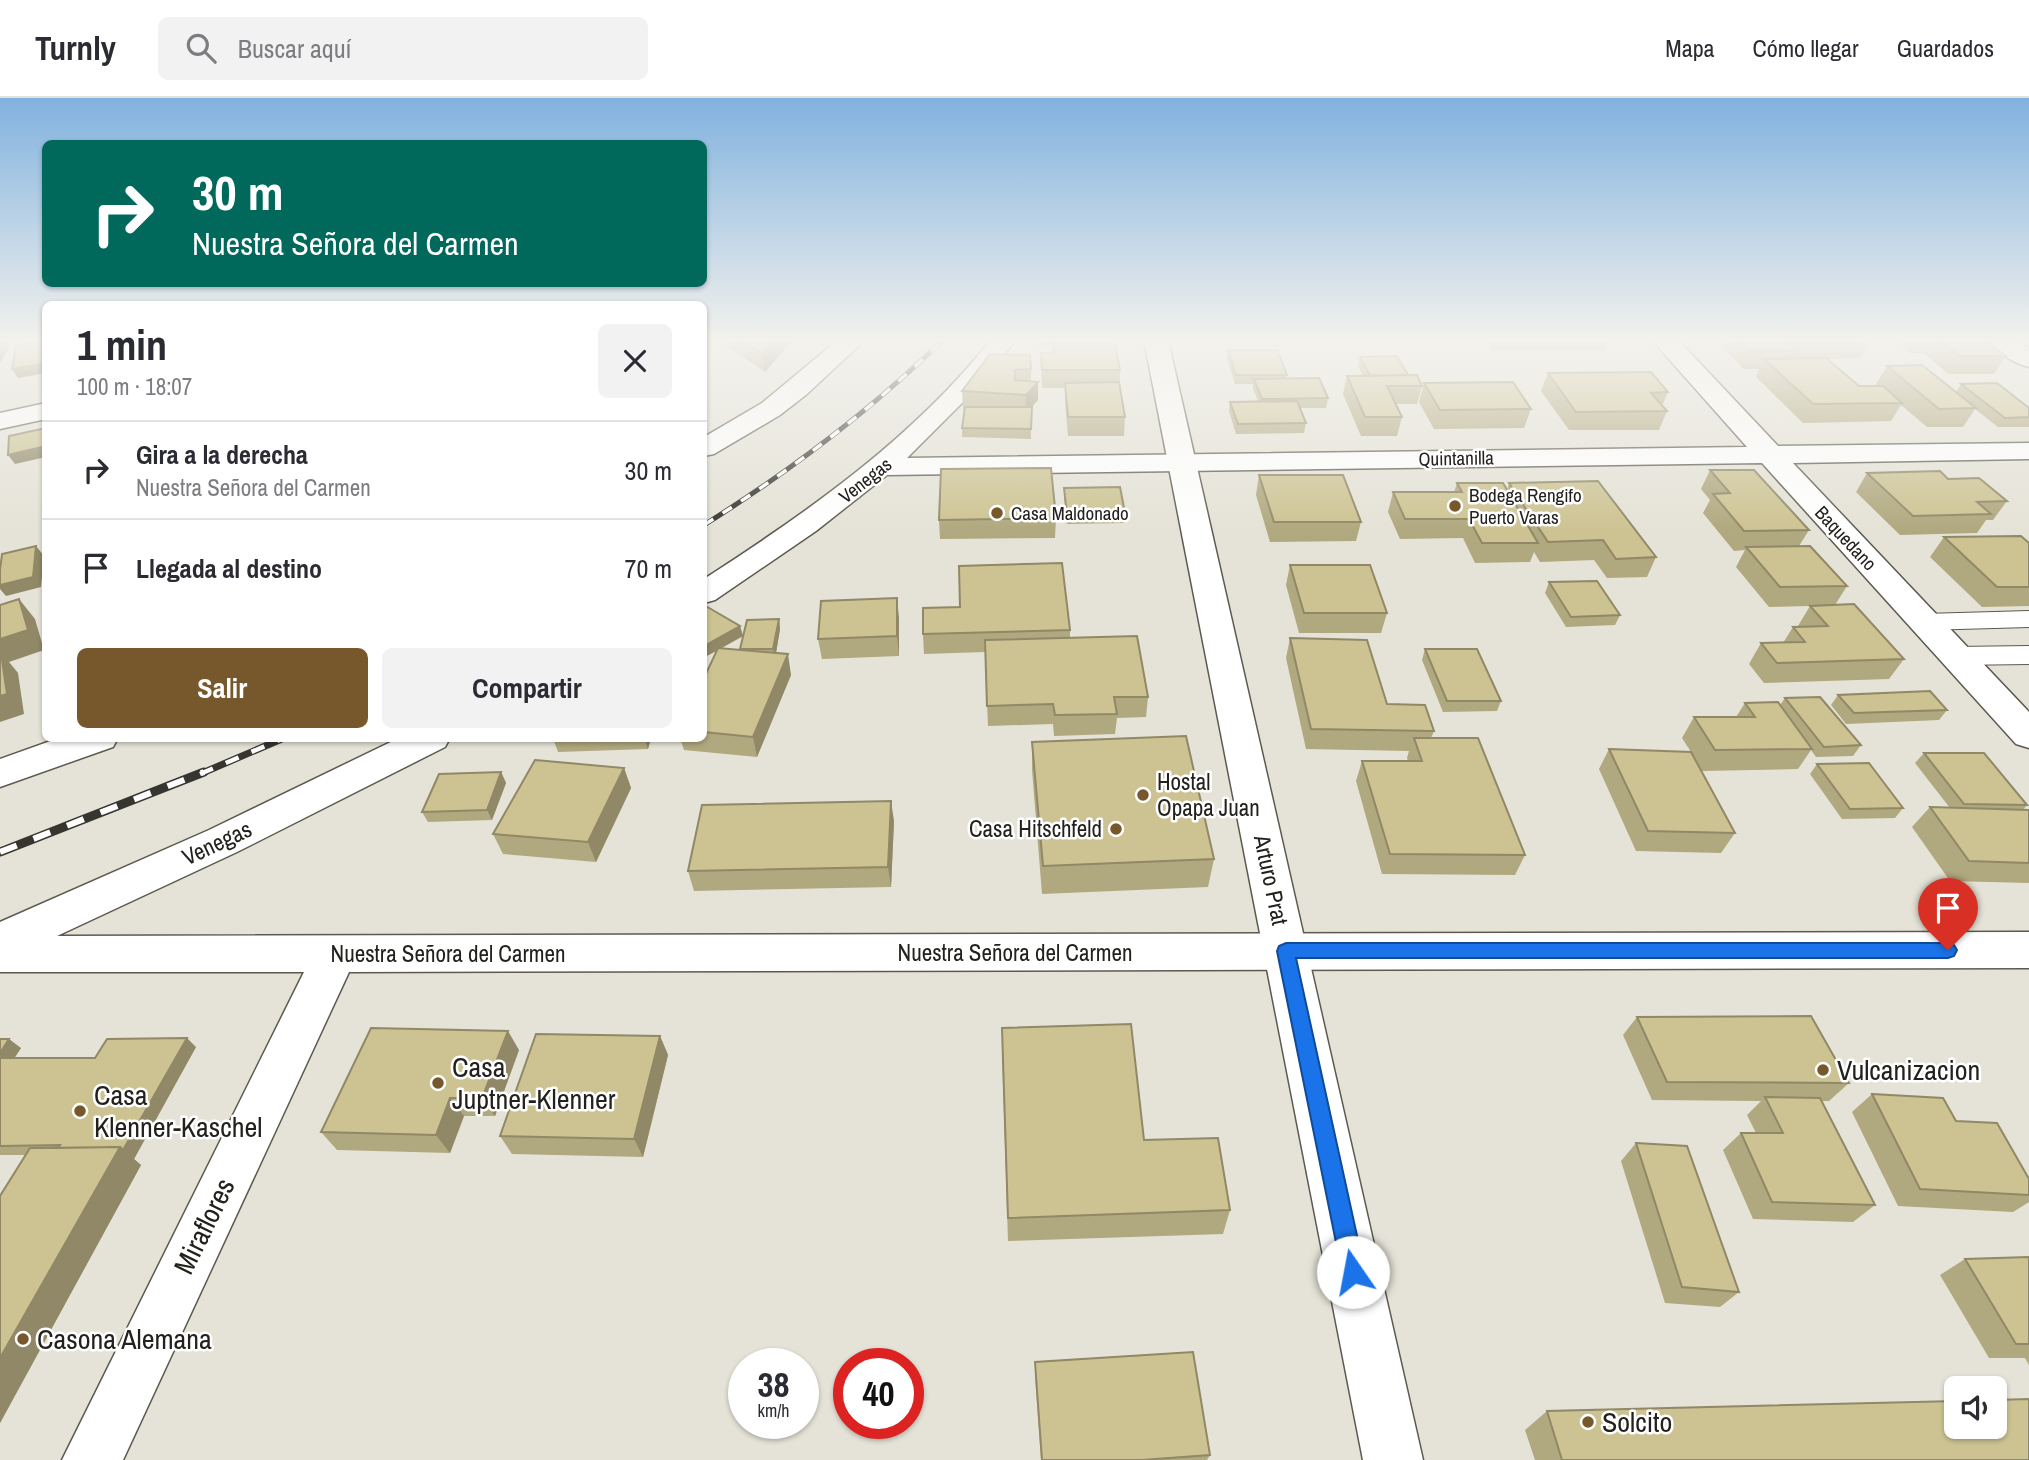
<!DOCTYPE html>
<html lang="es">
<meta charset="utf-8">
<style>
:root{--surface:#fff;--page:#f2f2f3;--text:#2b2b33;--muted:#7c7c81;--line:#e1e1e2;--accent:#77582d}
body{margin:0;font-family:"Archivo Narrow",sans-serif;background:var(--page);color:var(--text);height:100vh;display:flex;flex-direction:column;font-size:26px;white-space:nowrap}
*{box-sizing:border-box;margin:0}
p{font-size:23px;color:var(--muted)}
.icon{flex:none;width:38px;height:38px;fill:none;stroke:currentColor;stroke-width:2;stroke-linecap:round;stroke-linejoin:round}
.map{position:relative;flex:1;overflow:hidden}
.side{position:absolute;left:42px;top:203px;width:665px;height:441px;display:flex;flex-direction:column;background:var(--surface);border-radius:10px;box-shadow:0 2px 5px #0004}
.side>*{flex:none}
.hud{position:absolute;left:42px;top:42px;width:665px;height:147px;border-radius:10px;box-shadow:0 2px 5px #0004;background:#00695c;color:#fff;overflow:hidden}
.fabs{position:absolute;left:1944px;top:1278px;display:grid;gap:14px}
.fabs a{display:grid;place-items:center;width:63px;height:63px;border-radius:10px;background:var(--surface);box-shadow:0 2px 5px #0004;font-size:35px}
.speed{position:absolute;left:728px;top:1250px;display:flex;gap:14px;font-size:35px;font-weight:700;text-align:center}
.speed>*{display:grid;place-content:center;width:91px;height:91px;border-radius:50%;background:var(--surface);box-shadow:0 2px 5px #0004;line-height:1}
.speed small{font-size:18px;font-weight:400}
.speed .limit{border:10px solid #d22;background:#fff;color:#111}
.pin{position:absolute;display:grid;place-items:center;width:60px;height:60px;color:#fff;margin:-72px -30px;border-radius:50% 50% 50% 0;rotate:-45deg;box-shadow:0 0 7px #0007}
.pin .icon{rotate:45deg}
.me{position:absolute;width:77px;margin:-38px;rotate:348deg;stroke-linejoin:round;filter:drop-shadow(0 0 5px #0008)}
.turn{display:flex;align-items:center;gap:24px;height:147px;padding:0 35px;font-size:32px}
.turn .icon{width:91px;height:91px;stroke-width:2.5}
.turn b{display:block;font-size:49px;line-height:60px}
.round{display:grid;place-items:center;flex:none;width:74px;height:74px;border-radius:10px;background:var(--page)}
.summary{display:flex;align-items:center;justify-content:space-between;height:119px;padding:0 35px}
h1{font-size:42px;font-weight:800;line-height:52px}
.primary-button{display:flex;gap:14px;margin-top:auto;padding:14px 35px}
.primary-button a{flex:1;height:80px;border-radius:10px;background:var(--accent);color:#fff;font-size:28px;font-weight:800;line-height:80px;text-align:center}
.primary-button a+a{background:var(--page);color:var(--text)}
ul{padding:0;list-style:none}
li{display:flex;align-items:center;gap:21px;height:98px;padding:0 35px;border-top:2px solid var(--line)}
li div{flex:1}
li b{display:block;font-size:26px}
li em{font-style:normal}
header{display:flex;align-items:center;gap:42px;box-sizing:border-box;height:98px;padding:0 35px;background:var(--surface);border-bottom:2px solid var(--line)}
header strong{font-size:33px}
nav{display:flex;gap:38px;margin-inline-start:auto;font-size:24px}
.search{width:490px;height:63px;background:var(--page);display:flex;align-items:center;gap:18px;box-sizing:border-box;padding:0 24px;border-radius:10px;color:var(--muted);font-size:26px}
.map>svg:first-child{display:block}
</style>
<header>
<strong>Turnly</strong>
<div class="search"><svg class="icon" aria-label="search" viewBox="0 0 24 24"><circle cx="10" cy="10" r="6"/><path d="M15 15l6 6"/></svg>Buscar aquí</div>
<nav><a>Mapa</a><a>Cómo llegar</a><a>Guardados</a></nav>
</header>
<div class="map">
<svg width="2029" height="1362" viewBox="0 0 2029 1362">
<rect width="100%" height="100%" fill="#e5e3d7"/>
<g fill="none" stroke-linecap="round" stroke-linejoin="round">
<g stroke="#5c5a4f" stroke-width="2">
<path id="service" d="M2029 513V529L1924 532 1914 530 1910 524 1914 518 1924 516Z
M2029 548V566L1955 567 1945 564 1941 558 1945 552 1955 549Z"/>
</g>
<g stroke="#5c5a4f" stroke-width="3">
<path id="minor" d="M838 242H865L807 296 780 317 714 356 704 358V339L762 305Z
M991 242H1016L967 300 907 360 1747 349 1652 242H1678L1778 348 2029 345V361L1793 365 2029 614V650L2016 646 1762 365 887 377 816 433 715 502 704 505V481C808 414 912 341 991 242Z
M1991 242H2016L2029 251V269C2016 266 1994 254 1991 242Z
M46 305V321L0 331V315Z
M59 640H118L113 649 0 689V661Z
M399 640H450L445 649 237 754 57 838 2029 834V870L349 874 123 1362H62L304 874H0V824L209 732Z"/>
</g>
<g stroke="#5c5a4f" stroke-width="3">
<path id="tertiary" d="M1144 242H1168L1423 1362H1363Z"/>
</g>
<use href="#service" fill="#fff" fill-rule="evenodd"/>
<use href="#minor" fill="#fff" fill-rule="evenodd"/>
<use href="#tertiary" fill="#fff" fill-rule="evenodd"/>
<g stroke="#363530" stroke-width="5">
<path id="rail-far2" d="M704 427C790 373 870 313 943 242"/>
</g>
<g stroke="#363530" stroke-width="7">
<path id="rail-far1" d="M200 676 284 640"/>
</g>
<g stroke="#363530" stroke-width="9">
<path id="rail" d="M0 754 204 674"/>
</g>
<use href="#rail-far2" stroke="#fff" stroke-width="3.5" stroke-dasharray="11" stroke-linecap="butt"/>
<use href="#rail-far1" stroke="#fff" stroke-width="4.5" stroke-dasharray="14" stroke-linecap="butt"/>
<use href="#rail" stroke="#fff" stroke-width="6" stroke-dasharray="18" stroke-linecap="butt"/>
</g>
<path fill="#b0a87e" d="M725 242H793L765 274 726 248Z
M1037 242H1114L1120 272V285L1125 319 1124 338H1068L1065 303V290H1042L1041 255H1052V248L1038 249Z
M1484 242H1609L1605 253H1491Z
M1725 242H1870L1860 260 1827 261 1859 288H1878L1876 286 1887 268 1956 294 1961 286 2029 310V329H1998L1975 311 1963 329H1927L1901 307 1891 323 1803 325 1756 279 1759 271H1744L1722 249Z
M1895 242H1985L2006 258 1994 276H1948L1924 255H1909Z
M1228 252 1287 277 1286 280 1328 300 1326 310H1300L1306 325 1304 335 1236 336 1229 313 1230 304 1258 303 1253 290V286H1235L1227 261Z
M990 256 1031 271V283L1038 284V302L1031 309V341L962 339V330L964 312H963L962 293Z
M1360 259 1408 277 1422 288 1417 306H1396L1402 319 1397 338H1361L1343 296 1347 278H1363L1358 268Z
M1548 275 1668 294 1662 308 1667 313 1659 332H1569L1541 293Z
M1424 285 1531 311 1524 330 1434 331 1419 304Z
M1710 372 1809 432 1799 448 1847 488 1835 507 1904 561 1889 581 1764 585 1749 566 1761 545H1783L1793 529H1799L1798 528 1810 508 1769 509 1736 469 1745 452 1734 453 1703 415 1710 402 1701 391Z
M1867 375 1948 381 2007 403 1993 422H1986L1977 435 1900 437 1856 394Z
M1259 377 1361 424 1356 443 1270 444 1256 397Z
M1457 385 1507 392 1509 385 1656 459 1647 479 1607 480 1594 462 1540 464 1534 454 1530 464 1475 465 1463 440 1400 441 1388 414 1393 394H1454Z
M1064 390 1125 415 1124 425 1067 426 1064 400Z
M1056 420 1055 440 940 441 939 422Z
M1944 439 2029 445V508L1982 509 1930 459Z
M1290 467 1387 515 1381 535H1299L1286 487Z
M1549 484 1620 517 1615 527 1566 529 1545 495Z
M704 507 740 528 743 538 720 551 741 552 740 551 779 521 780 531 776 555 791 577 757 659 684 652 680 640H704V580L717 553 704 559Z
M899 520V558L822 561 818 541Z
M1070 532V540L1148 599 1146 619 1117 620 1115 636 1054 638 1053 626 988 628 985 554 924 556 923 536Z
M1290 540 1387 606 1434 633 1431 640 1525 757 1515 777 1382 776 1356 683 1362 663H1408L1407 660 1409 653 1306 651 1286 560Z
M1425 551 1501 603 1497 613 1443 614 1422 562Z
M1838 597 1947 612 1939 622 1846 626 1831 607Z
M1785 600 1861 647 1853 658 1816 659 1811 652 1798 671 1702 673 1694 659 1735 735 1721 755 1636 753 1599 671 1609 651 1691 654 1682 640 1694 619H1736L1745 605 1780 607Z
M553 640H651L648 651 558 654Z
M1032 644 1214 761 1208 789 1042 796 1032 672Z
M1924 655 2027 707 2023 712H2029V785L1950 783 1912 729 1930 709 1950 710 1915 665Z
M1817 666 1903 710 1895 720 1842 721 1810 676Z
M624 670 631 690 596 764 503 756 493 736Z
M501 674 506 685 492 722 428 724 422 714Z
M894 723 891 789 694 793 688 773Z
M1637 919 1849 985 1829 1003H1821L1875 1107 1853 1124 1753 1121 1723 1052 1741 1035H1756L1747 1017 1761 1003 1652 1002 1623 937Z
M660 938 668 957 643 1059 512 1056 500 1038Z
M0 941 21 950 14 960H95L196 949 134 1061 141 1067 0 1325V1098L26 1057H0Z
M519 952 495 1018H464L450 1055 337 1052 321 1034Z
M1002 957 1144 1042 1230 1112 1223 1136 1008 1143Z
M1872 996 1956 1023 2029 1081V1104L2013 1114 1898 1108 1852 1014Z
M1636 1045 1739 1194 1720 1209 1665 1205 1621 1063Z
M2029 1159V1267L2025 1260H1989L1940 1177 1965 1161Z
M1035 1264 1210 1357 1207 1362H1041L1035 1278Z
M1547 1313 2029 1362H1535L1525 1332Z"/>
<path fill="#908866" d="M0 242H6L10 248 0 265Z
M775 242H793L765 274 762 256Z
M46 265V275L18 280 12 271Z
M1038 284V302L1025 316 1026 297Z
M46 348V359L15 366 8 357Z
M36 448 44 458 41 489 6 498 0 491V487Z
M897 500 899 520V558L897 538Z
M19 501 35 521 44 552 9 564 18 575 24 616 0 624V541Z
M779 521 780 531 775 561 773 551Z
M740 528 743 538 705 559 704 548Z
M788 556 791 577 757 659 753 639Z
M644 640H651L648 651Z
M624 670 631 690 596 764 588 744Z
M501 674 506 685 492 722 487 712Z
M891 703 894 723 891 789 888 769Z
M508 933 519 952 495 1018 482 1000Z
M660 938 668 957 643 1059 634 1041Z
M187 940 196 949 134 1061 141 1067 0 1325V1260L120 1049Z
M9 941 21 950 8 970 0 963V955Z
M450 1000 464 1018 450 1055 436 1037Z"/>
<path fill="#cdc392" stroke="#908866" stroke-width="2" d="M741 242H775L762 256Z
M1053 242H1114L1120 272H1042L1041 255H1055Z
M1741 242H1860L1787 244 1797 252 1753 253Z
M1940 242H1985L2006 258H1959Z
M46 243V265L12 271 16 248Z
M1228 252H1277L1287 277H1236Z
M990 256 1030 257 1031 271 1015 272V282L1038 284 1026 297 962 293Z
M1397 258 1408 277 1370 278 1360 259Z
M1826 260 1859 288H1883L1902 305 1813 306 1764 261Z
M1922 267 1976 310 1939 311 1887 268Z
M1651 274 1668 294 1651 295 1667 313 1576 314 1548 275Z
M1417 277 1422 288H1387L1402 319H1365L1347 278Z
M1319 280 1328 300 1262 301 1254 281Z
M1119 284 1125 319H1068L1065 285Z
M1513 284 1531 311 1440 312 1424 285Z
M1997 285 2029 310V319L2005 320 1961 286Z
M1297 303 1306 325 1238 326 1230 304Z
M965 309H1032L1031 331 962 330Z
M46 330V348L8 357 9 338Z
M1051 370 1056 420 939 422 941 371Z
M1710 372H1754L1809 432 1744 433 1713 396 1730 395Z
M1940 373 1948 381 1979 380 2007 403 1977 404 1991 416 1913 418 1867 375Z
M1259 377H1343L1361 424H1274Z
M1598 383 1656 459 1616 461 1603 442 1548 444 1509 385Z
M1457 385H1503L1538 445H1482L1469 421H1405L1393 394H1462Z
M1120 389 1125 415 1067 416 1064 390Z
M2021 438 2029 445V489H1997L1944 439Z
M36 448 33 479 0 487V472L2 456Z
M1810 448 1847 488 1780 489 1746 449Z
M1062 465 1070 532 923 536V510L960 509 959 468Z
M1290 467H1370L1387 515H1304Z
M1597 483 1620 517 1571 519 1549 484Z
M897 500V538L818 541 821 503Z
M19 501 28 532 0 541V507Z
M1854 506 1904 561 1777 565 1761 545 1805 544 1793 529 1828 528 1810 508Z
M704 507 740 528 704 548Z
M779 521 773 551H740L747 522Z
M1137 538 1148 599H1114L1117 616 1055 617 1053 606 987 608 985 542Z
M1290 540 1367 542 1387 606 1425 607 1434 633 1311 631Z
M718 550 788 556 753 639 704 634V580Z
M1425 551H1477L1501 603H1447Z
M0 555H1L7 596 0 598Z
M1930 593 1947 612 1854 615 1838 597Z
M1820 599 1861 647 1824 649 1785 600Z
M1778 604 1812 651 1715 652 1694 619H1755L1745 605Z
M1186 638 1214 761 1043 768 1032 644Z
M1414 640H1478L1525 757 1390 756 1362 663H1422Z
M1609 651 1691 654 1735 735 1648 733Z
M1924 655H1984L2027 707 1964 706Z
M535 662 624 670 588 744 493 736Z
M1869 665 1903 710 1850 711 1817 666Z
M501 674 487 712 422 714 439 676Z
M891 703 888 769 688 773 702 707Z
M1930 709 2029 712V765L1969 763Z
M1811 918 1849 985 1667 984 1637 919Z
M1131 926 1144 1042 1218 1040 1230 1112 1008 1120 1002 930Z
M371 930 508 933 482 1000H450L436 1037 321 1034Z
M536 936 660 938 634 1041 500 1038Z
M187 940 123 1052 120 1049 58 1050 60 1047 0 1048V960H95L107 941Z
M0 941H9L0 955Z
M1872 996 1943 1000 1956 1023 1997 1025 2029 1081V1097L1920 1091Z
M1765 999 1820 1000 1875 1107 1772 1104 1741 1035H1783Z
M1636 1045 1687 1048 1739 1194 1682 1189Z
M120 1049 0 1260V1098L30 1050Z
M2029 1159V1246H2016L1965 1161Z
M1193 1254 1210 1357 1142 1362H1042L1035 1264Z
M2029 1301V1362H1562L1547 1313 1956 1303V1328H1995V1302Z"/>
<linearGradient id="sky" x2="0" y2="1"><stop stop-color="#81b2df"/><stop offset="0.56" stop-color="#f3f2ed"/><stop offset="1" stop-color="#f3f2ed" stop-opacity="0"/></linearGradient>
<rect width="2029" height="433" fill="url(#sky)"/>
<path fill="#1a73e8" stroke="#114b97" stroke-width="2" d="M1286 845H1948L1954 847 1957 852 1954 858 1948 860H1296L1365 1174 1361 1182 1353 1185 1345 1182 1342 1174 1277 853 1279 848Z"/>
<g fill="#77582d" stroke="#fff" stroke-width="2.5">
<circle cx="1455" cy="408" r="7"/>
<circle cx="997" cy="415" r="7"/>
<circle cx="1143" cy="697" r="7"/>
<circle cx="1116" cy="731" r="7"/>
<circle cx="1823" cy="972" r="7"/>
<circle cx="438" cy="985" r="7"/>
<circle cx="80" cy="1013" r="7"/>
<circle cx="23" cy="1241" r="7"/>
<circle cx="1588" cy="1324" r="7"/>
</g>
<g text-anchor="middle" stroke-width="5" stroke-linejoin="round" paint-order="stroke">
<g font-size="19" fill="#22211d" stroke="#fff">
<text transform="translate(1456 360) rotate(-1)" y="7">Quintanilla</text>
<text transform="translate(865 382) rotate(-38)" y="7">Venegas</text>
<text transform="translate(1846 440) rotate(47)" y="7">Baquedano</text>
</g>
<g font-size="19" fill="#22211d" stroke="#fff" text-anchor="start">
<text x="1469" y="404">Bodega Rengifo<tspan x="1469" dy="22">Puerto Varas</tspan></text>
<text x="1011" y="422">Casa Maldonado</text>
</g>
<g font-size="23" fill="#22211d" stroke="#fff" text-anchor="start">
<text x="1157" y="692">Hostal<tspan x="1157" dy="26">Opapa Juan</tspan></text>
<text x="1102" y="739" text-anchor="end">Casa Hitschfeld</text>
</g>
<g font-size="23" fill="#22211d" stroke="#fff">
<text transform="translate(217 745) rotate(-25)" y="8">Venegas</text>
<text transform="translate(1271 782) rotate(78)" y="8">Arturo Prat</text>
<text x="1015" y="863">Nuestra Señora del Carmen</text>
<text x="448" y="864">Nuestra Señora del Carmen</text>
</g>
<g font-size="28" fill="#22211d" stroke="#fff" text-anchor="start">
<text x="452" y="979">Casa<tspan x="452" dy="32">Juptner-Klenner</tspan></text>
<text x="1837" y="982">Vulcanizacion</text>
<text x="94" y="1007">Casa<tspan x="94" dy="32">Klenner-Kaschel</tspan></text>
<text x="37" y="1251">Casona Alemana</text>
<text x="1602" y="1334">Solcito</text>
</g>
<g font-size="28" fill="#22211d" stroke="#fff">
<text transform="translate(204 1128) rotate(-64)" y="10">Miraflores</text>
</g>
</g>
</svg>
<div class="fabs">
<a><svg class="icon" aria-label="sound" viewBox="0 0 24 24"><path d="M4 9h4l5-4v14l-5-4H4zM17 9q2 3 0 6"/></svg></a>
</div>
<div class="speed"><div>38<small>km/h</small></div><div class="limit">40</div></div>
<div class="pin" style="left:1948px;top:852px;background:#d93025"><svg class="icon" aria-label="arrive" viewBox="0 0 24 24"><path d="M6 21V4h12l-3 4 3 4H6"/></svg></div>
<svg class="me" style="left:1353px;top:1174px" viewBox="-20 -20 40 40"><circle r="19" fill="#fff"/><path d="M0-13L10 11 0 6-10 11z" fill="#1a73e8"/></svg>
<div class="hud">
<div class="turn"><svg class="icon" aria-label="right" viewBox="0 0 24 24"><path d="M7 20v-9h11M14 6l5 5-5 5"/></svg><div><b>30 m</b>Nuestra Señora del Carmen</div></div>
</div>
<section class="side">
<div class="summary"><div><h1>1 min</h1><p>100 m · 18:07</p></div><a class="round"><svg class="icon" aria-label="close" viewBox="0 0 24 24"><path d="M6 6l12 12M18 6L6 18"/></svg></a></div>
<ul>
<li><svg class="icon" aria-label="right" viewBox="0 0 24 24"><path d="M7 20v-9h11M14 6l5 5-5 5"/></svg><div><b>Gira a la derecha</b><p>Nuestra Señora del Carmen</p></div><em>30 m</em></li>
<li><svg class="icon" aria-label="arrive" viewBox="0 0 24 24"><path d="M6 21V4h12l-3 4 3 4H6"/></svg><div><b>Llegada al destino</b></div><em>70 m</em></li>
</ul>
<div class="primary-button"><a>Salir</a><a>Compartir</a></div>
</section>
</div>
